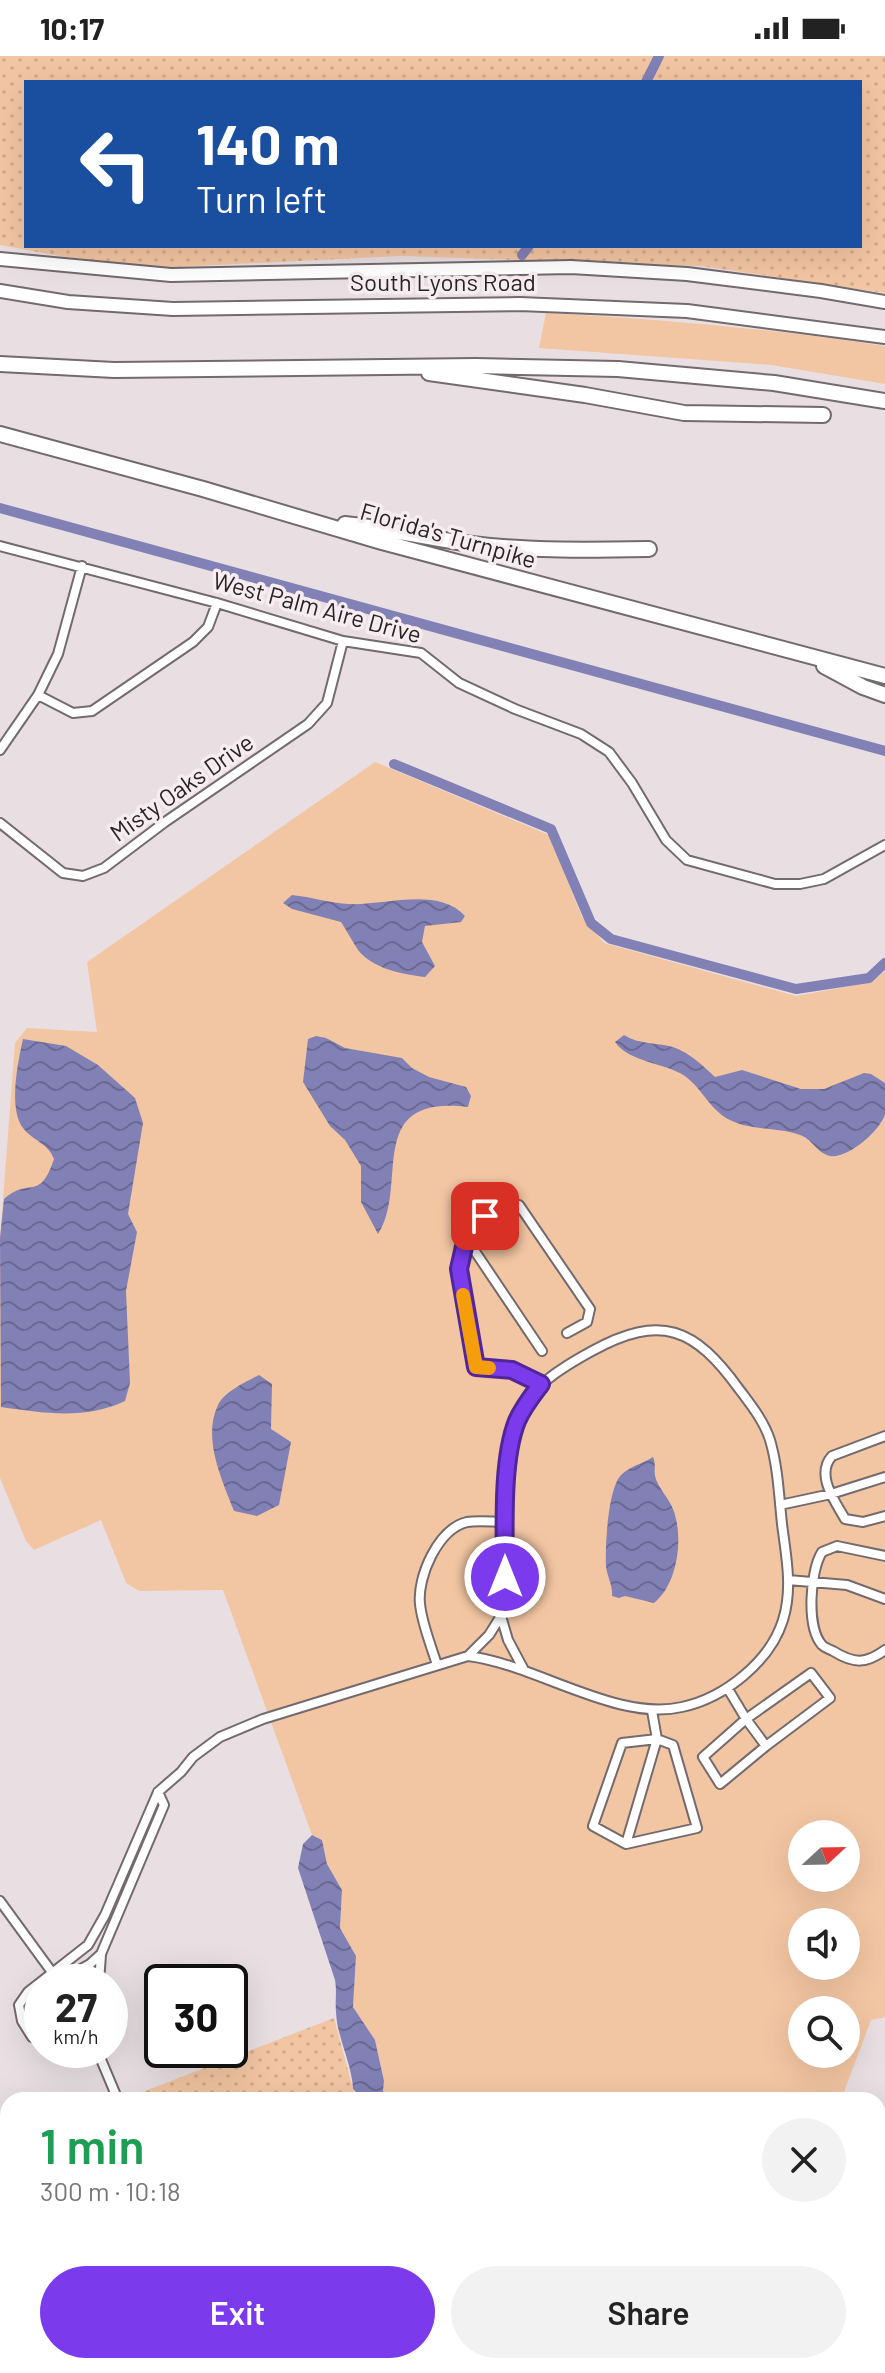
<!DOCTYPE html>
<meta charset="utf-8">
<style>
:root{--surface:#fff;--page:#f2f2f2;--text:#222;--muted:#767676;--accent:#7c3aed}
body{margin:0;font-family:Barlow,sans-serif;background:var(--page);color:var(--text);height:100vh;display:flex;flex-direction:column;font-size:30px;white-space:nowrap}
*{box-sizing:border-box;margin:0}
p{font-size:26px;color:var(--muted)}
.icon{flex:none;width:44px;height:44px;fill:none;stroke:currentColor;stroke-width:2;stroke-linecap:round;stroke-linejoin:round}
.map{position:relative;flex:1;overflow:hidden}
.panel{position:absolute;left:0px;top:2036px;width:886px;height:282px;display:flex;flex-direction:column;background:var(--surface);border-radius:24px 24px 0 0;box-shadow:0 8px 32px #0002}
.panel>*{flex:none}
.banner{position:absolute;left:24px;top:24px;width:838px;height:168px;border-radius:0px;box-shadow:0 8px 32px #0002;background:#1a4fa0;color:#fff;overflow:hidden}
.needle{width:52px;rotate:68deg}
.buttons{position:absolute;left:788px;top:1764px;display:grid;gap:16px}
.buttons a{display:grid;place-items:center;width:72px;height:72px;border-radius:50%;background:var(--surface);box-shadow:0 8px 32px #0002;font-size:40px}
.speed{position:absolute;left:24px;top:1908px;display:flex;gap:16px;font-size:40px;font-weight:700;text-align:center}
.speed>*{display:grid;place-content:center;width:104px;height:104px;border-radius:50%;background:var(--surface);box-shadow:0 8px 32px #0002;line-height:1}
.speed small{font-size:20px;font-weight:400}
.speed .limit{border:4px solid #111;border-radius:12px;background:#fff;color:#111}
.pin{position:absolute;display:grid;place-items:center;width:68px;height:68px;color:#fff;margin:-34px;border-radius:16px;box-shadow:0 4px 12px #0006}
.me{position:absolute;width:88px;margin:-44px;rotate:0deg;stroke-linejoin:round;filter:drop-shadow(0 0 6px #0008)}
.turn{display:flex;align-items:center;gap:28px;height:168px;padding:0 40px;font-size:36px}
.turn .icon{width:104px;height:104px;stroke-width:2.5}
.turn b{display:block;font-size:56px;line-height:68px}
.round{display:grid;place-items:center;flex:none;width:84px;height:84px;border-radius:42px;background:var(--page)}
.headline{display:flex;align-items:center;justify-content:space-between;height:136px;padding:0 40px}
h1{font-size:48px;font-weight:600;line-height:60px;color:#1e9e55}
.action{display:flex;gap:16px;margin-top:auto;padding:16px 40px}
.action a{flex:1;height:92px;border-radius:48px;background:var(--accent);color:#fff;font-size:32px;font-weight:600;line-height:92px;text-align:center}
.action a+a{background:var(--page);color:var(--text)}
.status{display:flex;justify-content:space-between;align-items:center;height:56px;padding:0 40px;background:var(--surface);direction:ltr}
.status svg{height:22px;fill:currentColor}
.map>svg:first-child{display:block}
</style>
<div class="status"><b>10:17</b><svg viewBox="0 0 49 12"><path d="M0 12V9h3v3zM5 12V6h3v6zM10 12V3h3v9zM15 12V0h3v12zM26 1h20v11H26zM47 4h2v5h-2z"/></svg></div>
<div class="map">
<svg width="885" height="2317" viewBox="0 0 885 2317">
<defs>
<pattern id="park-dots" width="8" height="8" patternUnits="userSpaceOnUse" patternTransform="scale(2)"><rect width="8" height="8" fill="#f3c6a3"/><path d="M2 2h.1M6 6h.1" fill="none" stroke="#d0aa8c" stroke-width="1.8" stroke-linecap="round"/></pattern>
<pattern id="water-waves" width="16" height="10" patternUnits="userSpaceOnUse" patternTransform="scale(2)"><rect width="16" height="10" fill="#8281b5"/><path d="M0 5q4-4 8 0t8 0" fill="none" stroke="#6a6993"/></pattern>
</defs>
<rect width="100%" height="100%" fill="#e9dfe3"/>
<path fill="#f3c6a3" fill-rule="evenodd" d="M546 257C659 263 773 273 885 290V328L771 309 539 292Z
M375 706 549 779 582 861 604 887 796 940 872 926 885 915V1961L871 1964 841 2044H382L384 2025 375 1984 353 1951 356 1900 340 1872 342 1834 327 1808 322 1784 312 1779 223 1534 139 1535 126 1527 101 1464 34 1494 26 1485 0 1422V1182L15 987 27 972 97 976 87 906ZM802 1778H846V1822H802ZM802 1866H846V1910H802ZM802 1954H846V1998H802Z
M0 2157 8 2159V2310H97L94 2317H0Z
M497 2310H618L594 2317H501Z"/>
<path fill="url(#park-dots)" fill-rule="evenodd" d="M0 0H885V237L700 210 401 200 156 212 65 201 0 189ZM26 26H860V190H26Z
M334 1962 356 2044H133L132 2040Z"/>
<path fill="url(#water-waves)" d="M292 839C311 841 330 847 349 848 383 850 438 830 465 860L461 866 425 870 422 886 435 910 425 921C402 918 373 913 358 894 352 885 347 875 341 866L292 853 283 847Z
M624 979C640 989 656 986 673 991 690 997 702 1009 715 1021L742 1014 801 1033H824L864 1017 871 1018 885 1027C885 1036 885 1049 885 1058 881 1074 848 1103 830 1100 817 1097 811 1082 800 1079 775 1070 746 1076 723 1060 708 1049 700 1031 685 1020 664 1006 630 1007 615 986Z
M316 980 326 982 345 992 402 1002 412 1012 429 1021 466 1031 471 1040 468 1051C362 1038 410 1130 378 1178L361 1146V1110L345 1084 330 1070 303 1026 308 983Z
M23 983 66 990 98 1009 135 1042 143 1067 128 1158 137 1176 126 1235 130 1327 125 1345C85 1364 43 1357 1 1351L0 1182 4 1143C30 1120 39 1147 54 1103 48 1087 33 1085 23 1072 8 1053 18 1005 23 983Z
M259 1319 272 1328 271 1373 291 1386 279 1449 257 1460 234 1455C222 1424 202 1382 218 1349 225 1335 246 1326 259 1319Z
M653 1401C656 1408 654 1412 655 1420 658 1432 669 1442 673 1453 684 1481 678 1528 654 1547L625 1540 619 1542 612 1540C613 1529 607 1521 606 1510 605 1490 608 1433 621 1419 630 1410 642 1408 653 1401Z
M312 1779 322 1784 327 1808 342 1834 340 1872 356 1900 353 1951 375 1984 384 2025 382 2044H363L353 2033C352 2007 337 1982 336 1956 335 1944 337 1936 335 1924L298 1812 303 1788Z
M0 2195H8V2310H73L74 2317H2Z"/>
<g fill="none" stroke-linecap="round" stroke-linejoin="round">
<path stroke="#8281b5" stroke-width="10" d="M646 26 659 0
M522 199 529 190
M0 452 885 695
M394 708 551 773 591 867 611 883 796 933 869 922 885 907"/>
<g stroke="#736a6e" stroke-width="12">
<path id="minor" d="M0 490 217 547 343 585 421 597 459 627 515 653 581 678 609 696 632 727 666 784 687 804 775 828H800L824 823 885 789
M38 639 73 657 92 655 193 586 208 571 217 547
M0 694 38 639 58 598 82 510
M0 767 63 817 83 820 104 812 165 766 308 668 327 647 343 585
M466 1182 542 1295
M541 1328 512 1314 476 1311C467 1266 442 1196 484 1161 492 1155 509 1152 519 1149L590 1253 587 1266 567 1277
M885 1380 832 1400C815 1419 835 1445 845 1463L863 1466 885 1460
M780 1449 831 1438 885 1421
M885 1500 837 1490 822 1496C810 1515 806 1571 822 1589 825 1592 829 1593 833 1595 854 1608 866 1608 885 1594
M788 1524 847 1529 885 1543
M501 1560 508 1584 524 1614
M437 1609C431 1589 422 1568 420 1548 417 1521 438 1473 467 1466 479 1464 493 1466 505 1466
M811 1617 830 1642 766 1690 720 1728 703 1701 746 1663Z
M728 1633 746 1663 766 1690
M657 1683 673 1689 697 1772 626 1788 593 1770 622 1687Z
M626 1788 657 1683 652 1655
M0 1845 54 1919
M58 1926 90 1908 101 1898 164 1749 158 1736
M99 1926 101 1899
M42 1985 32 1981 22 1965 19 1949 28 1936 88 1889 105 1859 158 1736 181 1716 193 1701 220 1681 263 1663 468 1600 489 1579 501 1560C506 1502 498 1421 516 1368 528 1331 561 1312 592 1295 661 1257 695 1272 739 1333 751 1349 764 1365 770 1384 778 1411 779 1440 782 1468 786 1500 793 1532 783 1564 770 1606 724 1642 682 1651 616 1666 535 1608 468 1600
M97 1994 118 2044
M878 2244 885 2234
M232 2310 238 2317
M841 2310V2317"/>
</g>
<g stroke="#736a6e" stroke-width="16">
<path id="primary" d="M0 203 171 219 571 211 687 218 821 235 885 246
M0 235 68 246 173 253 520 248 687 255 885 281"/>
</g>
<g stroke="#736a6e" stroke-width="18">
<path id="motorway" d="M0 308 114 314 476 310 618 313 774 327 885 345
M429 317 585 339 684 357 823 359
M0 378 203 433 382 486 885 620
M345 468C388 472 429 483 472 488 531 495 590 494 649 493
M824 610 863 631 885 639"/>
</g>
<use href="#minor" stroke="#fff" stroke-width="8"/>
<use href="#primary" stroke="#fff" stroke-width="12"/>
<use href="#motorway" stroke="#fff" stroke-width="14"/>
</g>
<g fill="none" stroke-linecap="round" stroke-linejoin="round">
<g stroke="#51269a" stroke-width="20">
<path id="route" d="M485 1160 466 1182 459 1213 476 1311 512 1314 541 1328C532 1340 523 1351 517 1365 501 1405 505 1476 505 1521"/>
</g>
<use href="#route" stroke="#7c3aed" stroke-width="14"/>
<path stroke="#f59e0b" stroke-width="14" d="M463 1239 476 1311 489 1312"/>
</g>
<g text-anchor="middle" stroke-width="7" stroke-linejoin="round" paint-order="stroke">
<g font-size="24" fill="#292526" stroke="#f7ecf0">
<text x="443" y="235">South Lyons Road</text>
<text transform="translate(448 480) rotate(16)" y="8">Florida's Turnpike</text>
<text transform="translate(317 552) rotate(15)" y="8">West Palm Aire Drive</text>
<text transform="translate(182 732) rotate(-35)" y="8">Misty Oaks Drive</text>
</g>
</g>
</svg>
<div class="buttons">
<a><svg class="needle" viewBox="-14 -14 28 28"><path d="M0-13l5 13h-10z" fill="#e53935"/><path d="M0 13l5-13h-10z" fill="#767676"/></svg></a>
<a><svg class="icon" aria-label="sound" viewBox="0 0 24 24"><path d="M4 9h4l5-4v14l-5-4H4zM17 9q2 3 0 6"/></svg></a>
<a><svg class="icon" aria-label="search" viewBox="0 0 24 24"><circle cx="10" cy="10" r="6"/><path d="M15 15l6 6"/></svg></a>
</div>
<div class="speed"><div>27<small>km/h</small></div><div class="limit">30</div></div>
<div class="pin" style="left:485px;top:1160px;background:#d93025"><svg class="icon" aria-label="arrive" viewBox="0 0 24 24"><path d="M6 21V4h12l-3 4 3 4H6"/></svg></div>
<svg class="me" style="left:505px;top:1521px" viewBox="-20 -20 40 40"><circle r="17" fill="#7c3aed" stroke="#fff" stroke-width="3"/><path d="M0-11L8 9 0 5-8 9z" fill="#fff"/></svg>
<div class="banner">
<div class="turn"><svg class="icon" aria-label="left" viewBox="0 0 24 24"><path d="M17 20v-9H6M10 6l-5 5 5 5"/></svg><div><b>140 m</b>Turn left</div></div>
</div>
<section class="panel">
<div class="headline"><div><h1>1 min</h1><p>300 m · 10:18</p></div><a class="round"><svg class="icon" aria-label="close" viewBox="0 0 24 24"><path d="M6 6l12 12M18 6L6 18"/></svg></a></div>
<div class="action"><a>Exit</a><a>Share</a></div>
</section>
</div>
